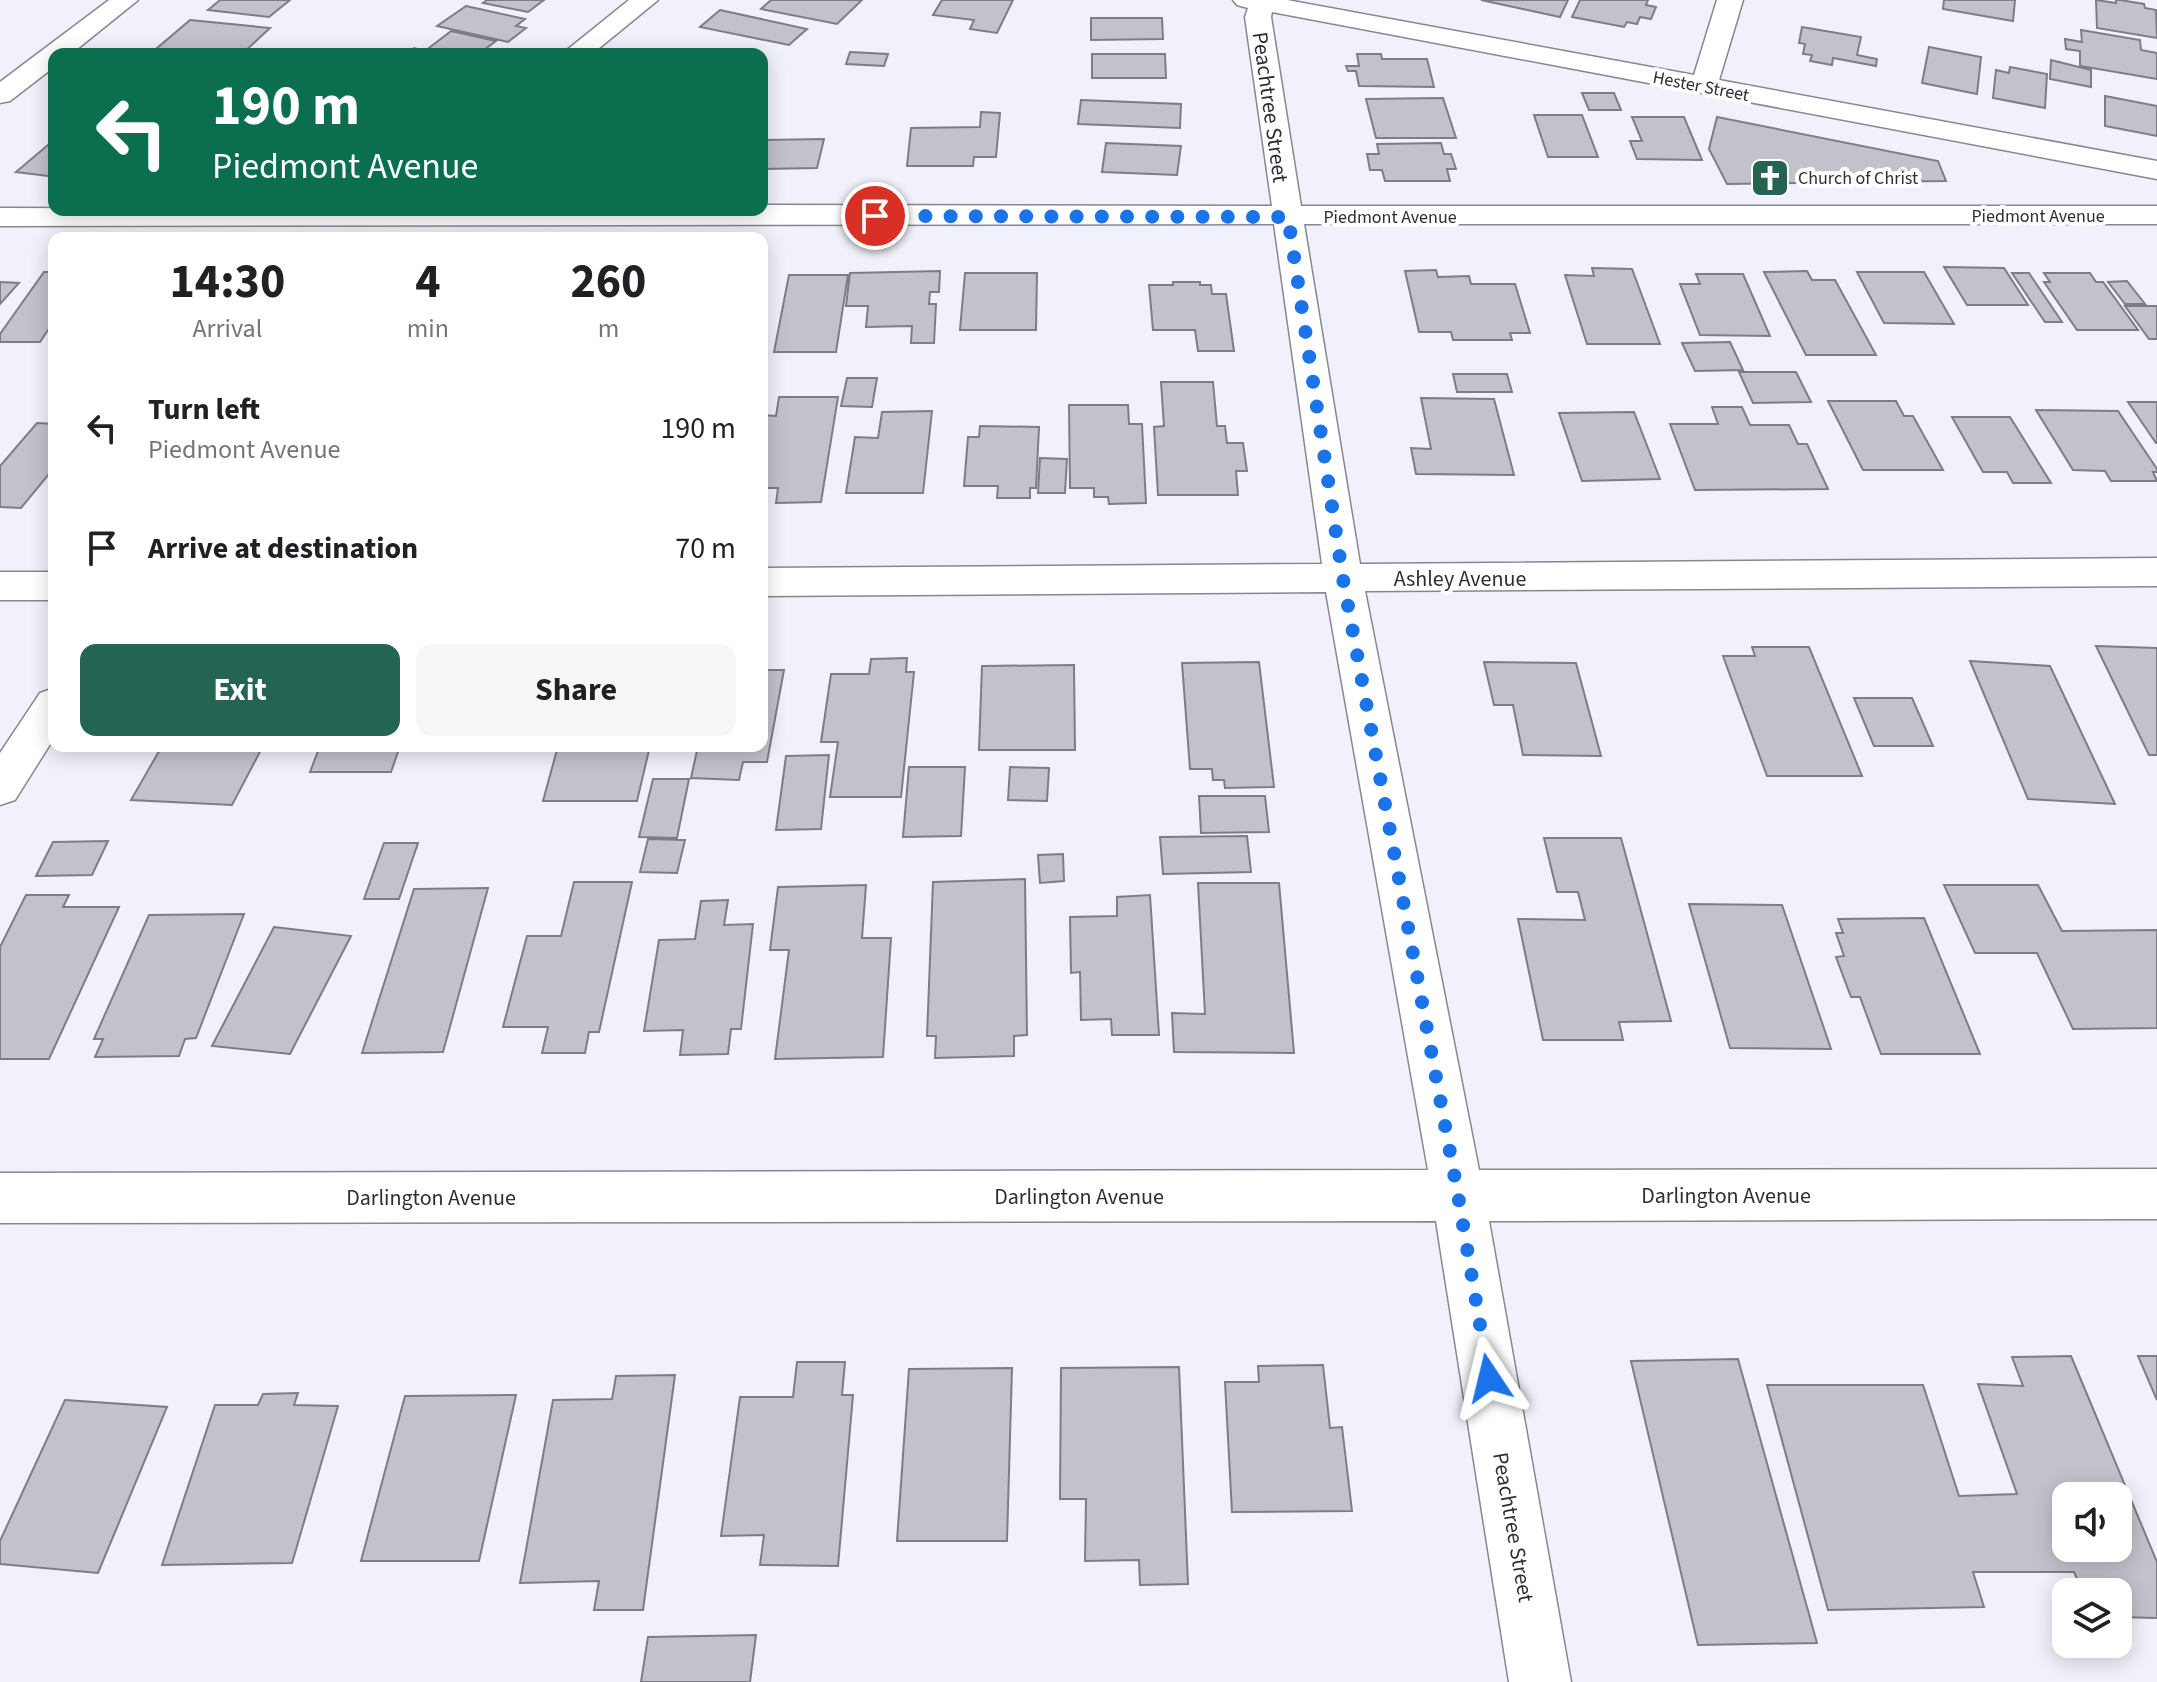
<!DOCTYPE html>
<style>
:root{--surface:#fff;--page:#f6f6f6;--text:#202124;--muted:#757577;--accent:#236452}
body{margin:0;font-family:"Source Sans 3",sans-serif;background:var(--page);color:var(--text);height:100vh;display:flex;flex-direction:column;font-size:30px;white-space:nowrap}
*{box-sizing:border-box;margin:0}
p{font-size:26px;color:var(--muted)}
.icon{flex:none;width:44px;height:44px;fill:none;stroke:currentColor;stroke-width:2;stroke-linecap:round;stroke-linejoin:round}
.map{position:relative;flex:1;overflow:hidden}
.details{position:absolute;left:48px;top:232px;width:720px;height:520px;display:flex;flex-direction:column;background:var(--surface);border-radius:16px;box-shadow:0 4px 20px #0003}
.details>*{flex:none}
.hud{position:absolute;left:48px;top:48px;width:720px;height:168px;border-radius:16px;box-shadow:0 4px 20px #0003;background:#0b6e4f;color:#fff;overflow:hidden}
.fabs{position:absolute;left:2052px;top:1482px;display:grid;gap:16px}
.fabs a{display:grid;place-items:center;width:80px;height:80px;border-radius:16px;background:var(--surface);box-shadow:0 4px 20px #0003;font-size:40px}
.pin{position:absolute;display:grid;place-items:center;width:68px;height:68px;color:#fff;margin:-34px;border:4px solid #fff;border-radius:50%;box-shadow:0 2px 8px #0007}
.me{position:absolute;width:88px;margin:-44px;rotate:350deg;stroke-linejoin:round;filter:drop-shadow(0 0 6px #0008)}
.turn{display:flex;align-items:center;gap:28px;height:168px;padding:0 32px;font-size:36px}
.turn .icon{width:104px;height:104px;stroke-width:2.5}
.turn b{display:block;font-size:56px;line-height:68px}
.eta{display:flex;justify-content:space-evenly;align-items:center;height:136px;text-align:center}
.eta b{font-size:48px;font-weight:700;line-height:56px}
.cta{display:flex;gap:16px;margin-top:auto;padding:16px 32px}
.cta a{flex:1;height:92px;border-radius:16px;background:var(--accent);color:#fff;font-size:32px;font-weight:700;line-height:92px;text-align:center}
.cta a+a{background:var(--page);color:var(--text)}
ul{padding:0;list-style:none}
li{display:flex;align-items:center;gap:24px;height:120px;padding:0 32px}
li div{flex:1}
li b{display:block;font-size:30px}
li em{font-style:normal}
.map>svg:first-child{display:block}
</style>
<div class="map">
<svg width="2157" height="1682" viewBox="0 0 2157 1682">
<rect width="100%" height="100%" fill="#f0f1fa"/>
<path fill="#c1c2cb" stroke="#7d7d86" stroke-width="2" fill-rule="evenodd" d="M220 0H290L269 17 208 10Z
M487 0H486H544L528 12 483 3Z
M771 0H862L837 24 761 9Z
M942 0H1013L997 33 970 29 974 20 933 15Z
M1481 0H1568L1560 17Z
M1580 0H1648L1646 5 1656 7 1651 19 1640 17 1637 24 1627 22 1624 27 1572 17Z
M1944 0H2015L2013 21 1943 9Z
M2096 0 2116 3V0H2120L2144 4 2145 8 2156 10 2157 38 2097 28Z
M466 6 525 19 516 26 526 28 508 42 437 26Z
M720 10 807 29 789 45 700 27Z
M1091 18H1162L1163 39 1091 40Z
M190 20 270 28 242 54 156 49Z
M1802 27 1861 37 1857 55 1877 59 1876 66 1833 58 1832 65 1810 61 1812 55 1803 54 1805 44 1799 43Z
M2081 30 2140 40 2141 50 2157 53V79L2080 66V51L2066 49 2065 39 2082 42Z
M451 31 496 41 484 50 477 49 470 54H406L414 48 425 51Z
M1929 47 1981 57 1977 94 1922 83Z
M850 52 888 54 884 66 846 64Z
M1092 54H1165L1166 78H1092Z
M1357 54H1381L1382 59H1427L1434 87 1359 86 1356 71H1348L1346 66H1359Z
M2051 60 2091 70V87L2050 79Z
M2010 67 2047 74 2045 108 1993 98 1996 70 2009 73Z
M1582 93H1614L1621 110H1589Z
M2105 96 2157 106V136L2105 126Z
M1443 98 1456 138H1376L1366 99Z
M1081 100 1181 104 1180 128 1078 124Z
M981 112 1000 113 996 157H974L973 166H907L911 128 980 127Z
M1534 115H1582L1598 157H1548Z
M1632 117H1684L1702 160 1637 159 1630 141H1642Z
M1717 117 1938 161 1946 181 1727 184 1709 149Z
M824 139 817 168 762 169V140Z
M54 140V172L48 176 16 172Z
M1106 143 1181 146 1177 175 1102 172Z
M1441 143 1444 154H1451L1456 169H1447L1450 181H1385L1382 170H1370L1367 154H1379L1377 144Z
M1944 267 2004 268 2028 305H1967Z
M1592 268 1632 269 1660 344H1587L1565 275 1594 276Z
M1436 270 1438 277 1469 276 1471 284H1515L1530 333H1510L1512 340H1453L1451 332H1419L1405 271Z
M940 271 939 292H930L929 304H936L934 343H911L912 326 866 327 868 306H846L850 273Z
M1807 271 1812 280H1835L1876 355H1806L1764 272Z
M44 272H54V321L40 342H0V334Z
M1857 272H1924L1954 324 1884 323Z
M965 273H1037L1036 330H960Z
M2012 273H2029L2062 322H2045Z
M2044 273H2090L2096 282H2103L2138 330H2077L2044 282H2050Z
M1696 274H1743L1770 336 1700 335 1680 284H1700Z
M789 275H848L836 352H774Z
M2127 281 2145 304H2125L2108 282Z
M0 282 19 283 0 304Z
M1173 282H1200V285H1211L1212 294H1226L1234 351H1198L1195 330H1153L1149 285H1173Z
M2125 306H2157V339H2149Z
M1730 342 1743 370 1695 371 1682 343Z
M1739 372H1796L1811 402 1753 403Z
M1453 374H1507L1512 392H1457Z
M847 378H877L872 407 841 406Z
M1161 382H1213L1217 426H1225L1227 443H1243L1247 471H1236L1238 495H1158L1154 427 1164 426Z
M779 397H838L821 502 776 503 778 488H762V415L776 416Z
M1421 398 1494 399 1514 475 1416 474 1411 448 1431 449Z
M1828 401H1896L1904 416H1913L1943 470H1863Z
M2128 402H2157V443H2156Z
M1069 405H1128L1129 424H1142L1146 503 1109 504 1108 497H1094V488H1070Z
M1712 407H1742L1750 425H1789L1798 444H1807L1828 489 1695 490 1670 424H1718Z
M2036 410 2118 411 2157 469V472H2153L2157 481H2111L2105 471 2073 470Z
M932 411 923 493H846L855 437 878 438 882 412Z
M1634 412 1660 479 1582 481 1559 413Z
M1952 417H2010L2051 483H2013L2007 472H1983Z
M37 423 54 424V468L21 508 0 507V466Z
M980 426 1039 427 1036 488H1030V498H997L998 486H964L968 437H979Z
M1040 458 1067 459 1065 493H1038Z
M2096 646 2157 648V755H2149Z
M1752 647H1809L1862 776H1767L1723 656H1755Z
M907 658 906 672H914L901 797H830L838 742H821L831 674H869L871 659Z
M1970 661 2050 666 2115 804 2028 799Z
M1259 662 1274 787 1225 788 1224 780H1213L1212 769H1190L1182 663Z
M1484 662 1576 663 1601 756 1523 755 1513 705H1494Z
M762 665H766L764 670H784L767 762H743L739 780 691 778 698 746H762Z
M1074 665 1075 750H979L982 666Z
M1854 698H1912L1933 746H1874Z
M162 746H263L232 805 131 800Z
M320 746H400L391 772H310Z
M558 746H650L637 801H543Z
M829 755 821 829 776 830 786 756Z
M909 767H965L961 836 903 837Z
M1010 767 1049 768 1047 801 1008 800Z
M653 779H689L677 838 639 837Z
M1199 796H1265L1269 832 1201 833Z
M1247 836 1251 872 1163 874 1160 837Z
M1544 838H1621L1671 1021 1619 1022 1623 1040H1543L1518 919 1585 920 1578 892H1557Z
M648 839 685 840 677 873 640 872Z
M108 841 92 875 36 876 53 842Z
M384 843H418L399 899H364Z
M1063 854 1064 881 1040 883 1038 855Z
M1025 879 1027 1035 1014 1036V1056L935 1058 936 1036H927L933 882Z
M574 882H632L599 1032H589L585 1053H542L548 1027H503L527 936H561Z
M1198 883H1279L1294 1053 1174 1052 1172 1013 1205 1014Z
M866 885 862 938H891L883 1057 775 1059 789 950H770L778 887Z
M1944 885H2038L2062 931 2157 930V1028L2073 1029 2037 953H1975Z
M488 888 443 1052 362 1053 414 889Z
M26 895H69L63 907H119L49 1059H0V947Z
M1150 895 1159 1035H1112L1111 1019 1081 1020 1080 972 1071 973 1070 917 1117 916V897Z
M728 900 724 925 753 924 741 1029H731L728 1054 680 1055 683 1030 644 1031 659 940 695 939 701 901Z
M1689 904 1782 905 1831 1049 1730 1048Z
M244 914 196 1038 185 1039 179 1056 95 1057 103 1039H94L149 915Z
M1924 918 1980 1054H1881L1860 997H1851L1836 957 1844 956 1836 933H1843L1838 919Z
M274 927 351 936 290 1054 212 1046Z
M2071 1356 2157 1562V1618L2118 1617V1592H2083L2074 1572H1973L1984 1607 1828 1610 1767 1385H1923L1959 1496 2017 1494 1978 1384 2023 1386 2012 1357ZM2066 1496H2118V1548H2066Z
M2138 1356H2157V1400Z
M1738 1359 1817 1643 1698 1645 1631 1361Z
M797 1362H845L842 1395H853L838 1566 760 1565 764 1535 721 1536 740 1397H793Z
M1323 1365 1330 1428 1342 1427 1352 1511 1232 1512 1225 1382H1259L1258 1366Z
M1179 1367 1188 1584 1140 1585 1139 1560 1085 1561 1086 1499H1060L1061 1368Z
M1012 1368 1007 1541H897L909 1369Z
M675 1375 643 1610H594L599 1581 520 1583 553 1400 612 1399 616 1376Z
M298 1393 294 1405 338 1406 292 1563 162 1565 215 1405H258L263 1394Z
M516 1395 479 1561H361L405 1396Z
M65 1400 167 1407 98 1573 0 1564V1541Z
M756 1635 750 1682H641L648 1637Z"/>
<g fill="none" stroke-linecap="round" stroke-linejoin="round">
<g stroke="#878790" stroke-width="3">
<path id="minor" d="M109 0H138L71 54H54V67L10 101 0 103V82Z
M629 0H658L592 54H562Z
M1233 0H1287L1694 75 1717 0H1743L1719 80 2157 161V179L1272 12 1271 17 1301 206H2157V224H1304L1360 564 2157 558V586L1365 591 1479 1170 2157 1169V1219L1489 1221 1571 1682H1509L1436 1221 0 1223V1173L1428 1170 1326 592 762 596V568L1322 564 1274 224 0 226V208L762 210V205L1272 206 1245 17 1248 8 1237 5Z
M0 572H54V600H0Z
M54 688V738L15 800 0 805V753L40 693Z"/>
</g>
<use href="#minor" fill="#fff" fill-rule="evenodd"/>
</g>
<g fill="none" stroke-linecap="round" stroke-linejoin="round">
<path stroke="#1a73e8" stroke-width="14" stroke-dasharray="0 25.2" d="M875 216 1288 217 1343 579 1458 1195 1489 1378"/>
</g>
<defs>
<g id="church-square" transform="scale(2)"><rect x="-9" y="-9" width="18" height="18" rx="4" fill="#236452" stroke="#fff"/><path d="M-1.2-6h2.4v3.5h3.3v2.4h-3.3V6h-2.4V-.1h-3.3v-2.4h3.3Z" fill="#fff"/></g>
</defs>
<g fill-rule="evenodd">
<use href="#church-square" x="1770" y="178"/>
</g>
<g text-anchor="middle" stroke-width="8" stroke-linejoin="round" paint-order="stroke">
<g font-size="18" fill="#2e2e32" stroke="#fff">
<text transform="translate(1701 86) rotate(11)" y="6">Hester Street</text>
<text x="2038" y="222">Piedmont Avenue</text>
<text x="1390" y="223">Piedmont Avenue</text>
</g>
<g font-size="18" fill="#2e2e32" stroke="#fff" text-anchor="start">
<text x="1798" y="184">Church of Christ</text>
</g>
<g font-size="22" fill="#2e2e32" stroke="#fff">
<text transform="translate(1271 107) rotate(82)" y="8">Peachtree Street</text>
<text x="1460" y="586">Ashley Avenue</text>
<text x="1726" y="1203">Darlington Avenue</text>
<text x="1079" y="1204">Darlington Avenue</text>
<text x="431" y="1205">Darlington Avenue</text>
<text transform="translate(1514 1527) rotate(80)" y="8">Peachtree Street</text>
</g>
</g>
</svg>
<div class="fabs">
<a><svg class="icon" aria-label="sound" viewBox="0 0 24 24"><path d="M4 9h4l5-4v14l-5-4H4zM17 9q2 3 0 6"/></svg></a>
<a><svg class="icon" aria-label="layers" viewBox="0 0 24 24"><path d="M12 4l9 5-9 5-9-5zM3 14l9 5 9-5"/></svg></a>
</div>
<div class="pin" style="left:875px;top:216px;background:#d93025"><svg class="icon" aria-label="arrive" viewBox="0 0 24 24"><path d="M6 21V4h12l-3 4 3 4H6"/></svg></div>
<svg class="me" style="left:1489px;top:1378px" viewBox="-20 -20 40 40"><path d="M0-17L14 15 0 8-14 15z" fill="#1a73e8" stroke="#fff" stroke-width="4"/></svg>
<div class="hud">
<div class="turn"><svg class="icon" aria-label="left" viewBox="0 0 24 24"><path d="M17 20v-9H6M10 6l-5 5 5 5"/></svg><div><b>190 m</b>Piedmont Avenue</div></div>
</div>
<section class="details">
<div class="eta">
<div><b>14:30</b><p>Arrival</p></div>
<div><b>4</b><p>min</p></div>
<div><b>260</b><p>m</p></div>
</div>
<ul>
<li><svg class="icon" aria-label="left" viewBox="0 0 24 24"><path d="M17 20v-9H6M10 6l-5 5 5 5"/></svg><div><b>Turn left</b><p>Piedmont Avenue</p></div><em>190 m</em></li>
<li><svg class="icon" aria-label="arrive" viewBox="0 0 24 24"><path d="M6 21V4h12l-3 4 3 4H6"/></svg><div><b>Arrive at destination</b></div><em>70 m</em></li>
</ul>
<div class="cta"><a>Exit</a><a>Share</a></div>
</section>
</div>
